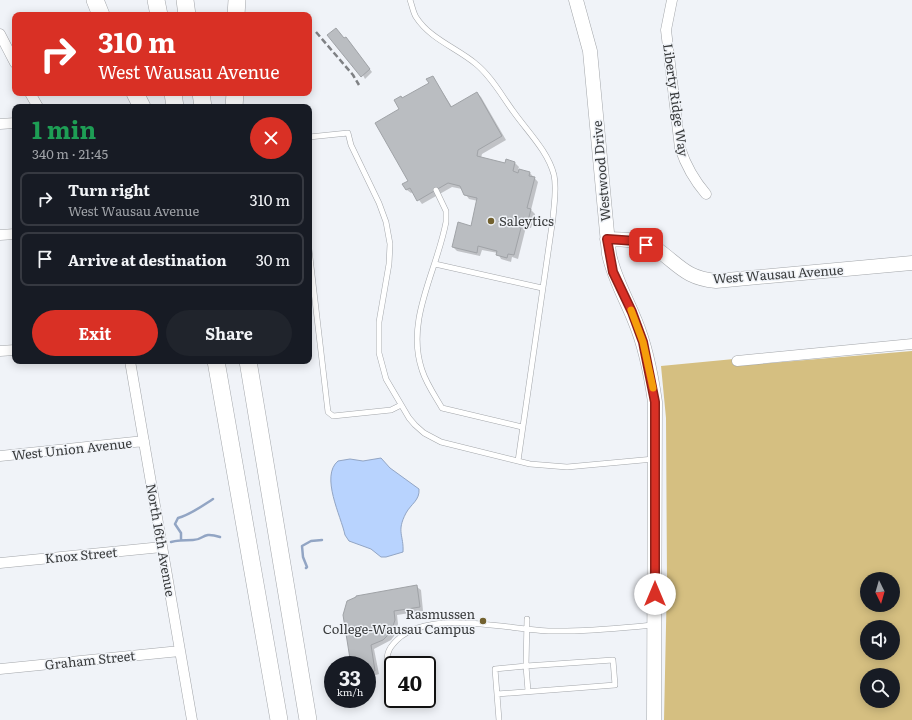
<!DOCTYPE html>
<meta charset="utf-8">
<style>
:root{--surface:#171b24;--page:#20242c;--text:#f1f3f6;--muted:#9ea1a6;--line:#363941;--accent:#d93025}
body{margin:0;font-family:Literata,serif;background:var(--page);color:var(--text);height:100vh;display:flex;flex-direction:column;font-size:15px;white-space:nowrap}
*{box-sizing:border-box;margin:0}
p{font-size:13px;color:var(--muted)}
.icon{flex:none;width:22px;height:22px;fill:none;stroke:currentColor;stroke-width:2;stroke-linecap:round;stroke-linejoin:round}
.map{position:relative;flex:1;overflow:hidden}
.sheet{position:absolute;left:12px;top:104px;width:300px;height:260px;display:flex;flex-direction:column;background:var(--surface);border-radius:8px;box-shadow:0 2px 10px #0003}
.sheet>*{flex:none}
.guide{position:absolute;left:12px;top:12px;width:300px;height:84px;border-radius:8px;box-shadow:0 2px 10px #0003;background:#d93025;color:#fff;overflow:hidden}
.needle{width:26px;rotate:175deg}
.fabs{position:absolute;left:860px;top:572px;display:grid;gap:8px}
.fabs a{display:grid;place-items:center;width:40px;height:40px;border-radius:50%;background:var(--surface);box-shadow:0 2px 10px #0003;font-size:20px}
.speed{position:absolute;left:324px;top:656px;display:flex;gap:8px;font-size:20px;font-weight:700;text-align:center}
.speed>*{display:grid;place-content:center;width:52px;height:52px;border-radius:50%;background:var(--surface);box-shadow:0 2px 10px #0003;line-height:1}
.speed small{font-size:10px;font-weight:400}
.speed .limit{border:2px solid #111;border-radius:6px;background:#fff;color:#111}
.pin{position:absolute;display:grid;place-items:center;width:34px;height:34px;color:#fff;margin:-17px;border-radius:8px;box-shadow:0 2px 6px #0006}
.me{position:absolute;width:44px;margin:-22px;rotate:0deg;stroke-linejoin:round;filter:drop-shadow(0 0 3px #0008)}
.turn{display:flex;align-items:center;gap:14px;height:84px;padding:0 20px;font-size:18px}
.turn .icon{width:52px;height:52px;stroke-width:2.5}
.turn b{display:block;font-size:28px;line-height:34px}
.round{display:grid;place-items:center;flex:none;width:42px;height:42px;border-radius:21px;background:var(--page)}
.summary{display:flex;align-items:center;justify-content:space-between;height:68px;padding:0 20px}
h1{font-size:24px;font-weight:700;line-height:30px;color:#1e9e55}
.cta{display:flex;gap:8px;margin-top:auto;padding:8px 20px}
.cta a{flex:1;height:46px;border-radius:24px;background:var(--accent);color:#fff;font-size:16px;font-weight:700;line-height:46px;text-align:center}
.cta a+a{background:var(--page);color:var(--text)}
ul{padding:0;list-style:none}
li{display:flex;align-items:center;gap:12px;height:54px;margin:0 8px 6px;padding:0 12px;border:2px solid var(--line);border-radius:8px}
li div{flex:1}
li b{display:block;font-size:15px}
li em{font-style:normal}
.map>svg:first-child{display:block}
</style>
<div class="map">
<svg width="912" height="720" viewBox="0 0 912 720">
<rect width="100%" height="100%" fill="#f0f3f8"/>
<path fill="#d5bf81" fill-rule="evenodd" d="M912 351V720H664L667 580 666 418 661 366 734 359V366ZM867 579H893V605H867ZM867 627H893V653H867ZM867 675H893V701H867Z"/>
<path fill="#b8d3fe" stroke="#92a5c4" d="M381 458 390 468 419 489C420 500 411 504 406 513 396 532 404 535 403 552L386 557H381L371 549 349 541 345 535C341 516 320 476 338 461L350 459 363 461Z"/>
<path fill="#0003" d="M344 39 348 41 372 72 365 79Z
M433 77 452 107 477 93 481 97 506 140 482 154 481 158 506 164 515 163 519 167 518 170 530 173 538 182 531 210 535 214 531 228 526 227 518 259 512 257 511 262 501 259 498 253 482 250 480 256 457 251 453 247 471 227 478 201 469 199 462 189 452 187 422 204 413 192 411 193 407 190 409 181 400 110 402 99 430 84Z
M417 587 421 590 423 611 397 615 398 624 394 636 391 640 374 649 379 674 367 678V665H352L348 602 356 597Z"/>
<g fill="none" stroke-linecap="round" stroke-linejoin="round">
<path stroke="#92a5c4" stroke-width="2.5" d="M181 540V533L175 524 178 518C190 515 202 506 213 499
M171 542C178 540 185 540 193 540 205 540 201 531 220 537
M306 568 307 567 303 557 302 546 311 541 322 540"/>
</g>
<path fill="#babdc1" stroke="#a0a3a7" d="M336 28 344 38 346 37 370 69 361 77 327 35Z
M433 76 451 107 477 92 502 136 478 150 477 156 505 163 506 159 515 162 513 171 518 173 519 169 530 172 529 176 535 177 527 208 531 209 527 225 522 224 514 255 508 254 507 258 496 255 497 251 478 246 477 253 452 247 458 222 471 226 477 198 464 195 460 186 448 183 417 201 410 188 406 190 402 184 408 181 375 123 399 109 394 100 401 96 402 98 429 83 426 79Z
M417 585 420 607 394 611 395 620 391 632 383 640 371 645 375 671 367 672V665H351L343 615 347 601 356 597V596Z"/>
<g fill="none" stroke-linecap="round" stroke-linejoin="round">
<g stroke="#a3a6aa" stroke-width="6">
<path id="lane" d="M410 0C412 5 413 12 416 17 430 39 457 48 476 64 491 76 502 96 513 111 527 131 548 151 554 175 557 189 554 204 553 218L518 461
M309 137 348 133 351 145 379 203 386 222 390 244 389 264 379 322V353L386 379 409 418 415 425 424 433 441 442 530 464 567 467 654 459
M436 190 446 211V222C437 271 405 320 422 370 426 383 435 396 442 408L522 427
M309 249 328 412 333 416 391 410 401 405
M435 264 542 288
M387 660C387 651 391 646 397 640 430 608 509 630 551 631 585 632 620 628 654 625
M497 694 615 685 613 660 526 666 527 619
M499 720 495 669 526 666 528 691"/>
</g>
<g stroke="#a3a6aa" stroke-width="11">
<path id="street" d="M672 0 666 30 680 148C686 166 694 180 706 194
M0 34 15 63
M30 93 38 107
M0 124 15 123
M0 235 15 234
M0 351 15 350
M130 361 192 720
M737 361 912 344
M0 456 144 441
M0 563 162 547
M0 669 180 651"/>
</g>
<g stroke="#a3a6aa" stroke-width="15">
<path id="secondary" d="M576 0 590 51 609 254C614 278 626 298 635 321 646 347 651 374 655 402L654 720
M607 239C624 239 643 240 658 250 680 266 686 278 716 281L912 263"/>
</g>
<g stroke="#a3a6aa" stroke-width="18">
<path id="highway" d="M95 0 101 15
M156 0 159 15
M185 0 187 15
M236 15 237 0
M135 93 142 107
M173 93 175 107
M201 93 203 107
M234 107 235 93
M216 361 279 720
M248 361 308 720"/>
</g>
<use href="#lane" stroke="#fff" stroke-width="5"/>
<use href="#street" stroke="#fff" stroke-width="10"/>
<use href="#secondary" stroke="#fff" stroke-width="14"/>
<use href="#highway" stroke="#fff" stroke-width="17"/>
<path stroke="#7f8184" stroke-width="2.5" stroke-dasharray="6 3" stroke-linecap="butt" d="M316 32 353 75 359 85"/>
</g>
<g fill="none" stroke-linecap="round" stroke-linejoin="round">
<g stroke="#8d1f18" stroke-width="10">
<path id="route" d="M646 245 636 241 607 239 613 272 632 312 643 342 655 402V594"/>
</g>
<use href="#route" stroke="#d93025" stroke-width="7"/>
<path stroke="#f59e0b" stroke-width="7" d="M631 310 643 342 653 388"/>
</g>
<g fill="#72612f" stroke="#f0f3f8" stroke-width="1.5">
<circle cx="491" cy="221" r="4"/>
<circle cx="483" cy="621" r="4"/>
</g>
<g text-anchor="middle" stroke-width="3" stroke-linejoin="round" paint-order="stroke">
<g font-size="13" fill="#393b3c" stroke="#f0f3f8">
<text transform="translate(676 100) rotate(82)" y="5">Liberty Ridge Way</text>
<text transform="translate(601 171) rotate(-95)" y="5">Westwood Drive</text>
<text transform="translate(778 274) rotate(-4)" y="5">West Wausau Avenue</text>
<text transform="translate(72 449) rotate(-6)" y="5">West Union Avenue</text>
<text transform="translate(161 540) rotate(80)" y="5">North 16th Avenue</text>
<text transform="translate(81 555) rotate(-5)" y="5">Knox Street</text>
<text transform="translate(90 660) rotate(-6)" y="5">Graham Street</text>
</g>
<g font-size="13" fill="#393b3c" stroke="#f0f3f8" text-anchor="start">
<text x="499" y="226">Saleytics</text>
<text x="475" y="619" text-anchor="end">Rasmussen<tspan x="475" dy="15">College-Wausau Campus</tspan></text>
</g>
</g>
</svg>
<div class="fabs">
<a><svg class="needle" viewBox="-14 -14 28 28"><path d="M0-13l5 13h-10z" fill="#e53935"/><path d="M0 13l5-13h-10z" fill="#9ea1a6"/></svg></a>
<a><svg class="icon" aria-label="sound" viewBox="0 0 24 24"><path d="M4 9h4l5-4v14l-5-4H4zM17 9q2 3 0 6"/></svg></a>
<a><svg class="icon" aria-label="search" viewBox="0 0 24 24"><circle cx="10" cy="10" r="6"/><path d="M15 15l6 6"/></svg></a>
</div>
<div class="speed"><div>33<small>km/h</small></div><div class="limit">40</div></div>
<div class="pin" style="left:646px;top:245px;background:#d93025"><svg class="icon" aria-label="arrive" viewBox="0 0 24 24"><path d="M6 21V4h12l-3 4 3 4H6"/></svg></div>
<svg class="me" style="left:655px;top:594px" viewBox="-20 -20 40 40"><circle r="19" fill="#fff"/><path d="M0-13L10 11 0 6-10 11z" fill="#d93025"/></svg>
<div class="guide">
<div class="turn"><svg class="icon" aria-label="right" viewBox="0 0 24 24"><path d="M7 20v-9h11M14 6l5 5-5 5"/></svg><div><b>310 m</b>West Wausau Avenue</div></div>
</div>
<section class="sheet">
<div class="summary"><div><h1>1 min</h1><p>340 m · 21:45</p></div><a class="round" style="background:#d93025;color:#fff"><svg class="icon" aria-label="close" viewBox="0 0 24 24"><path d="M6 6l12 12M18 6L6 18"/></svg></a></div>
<ul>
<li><svg class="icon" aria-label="right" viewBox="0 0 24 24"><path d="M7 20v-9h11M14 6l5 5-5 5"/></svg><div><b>Turn right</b><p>West Wausau Avenue</p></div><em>310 m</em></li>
<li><svg class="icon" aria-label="arrive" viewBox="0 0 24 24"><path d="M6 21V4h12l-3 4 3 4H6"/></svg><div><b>Arrive at destination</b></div><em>30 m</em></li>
</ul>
<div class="cta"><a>Exit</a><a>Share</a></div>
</section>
</div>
